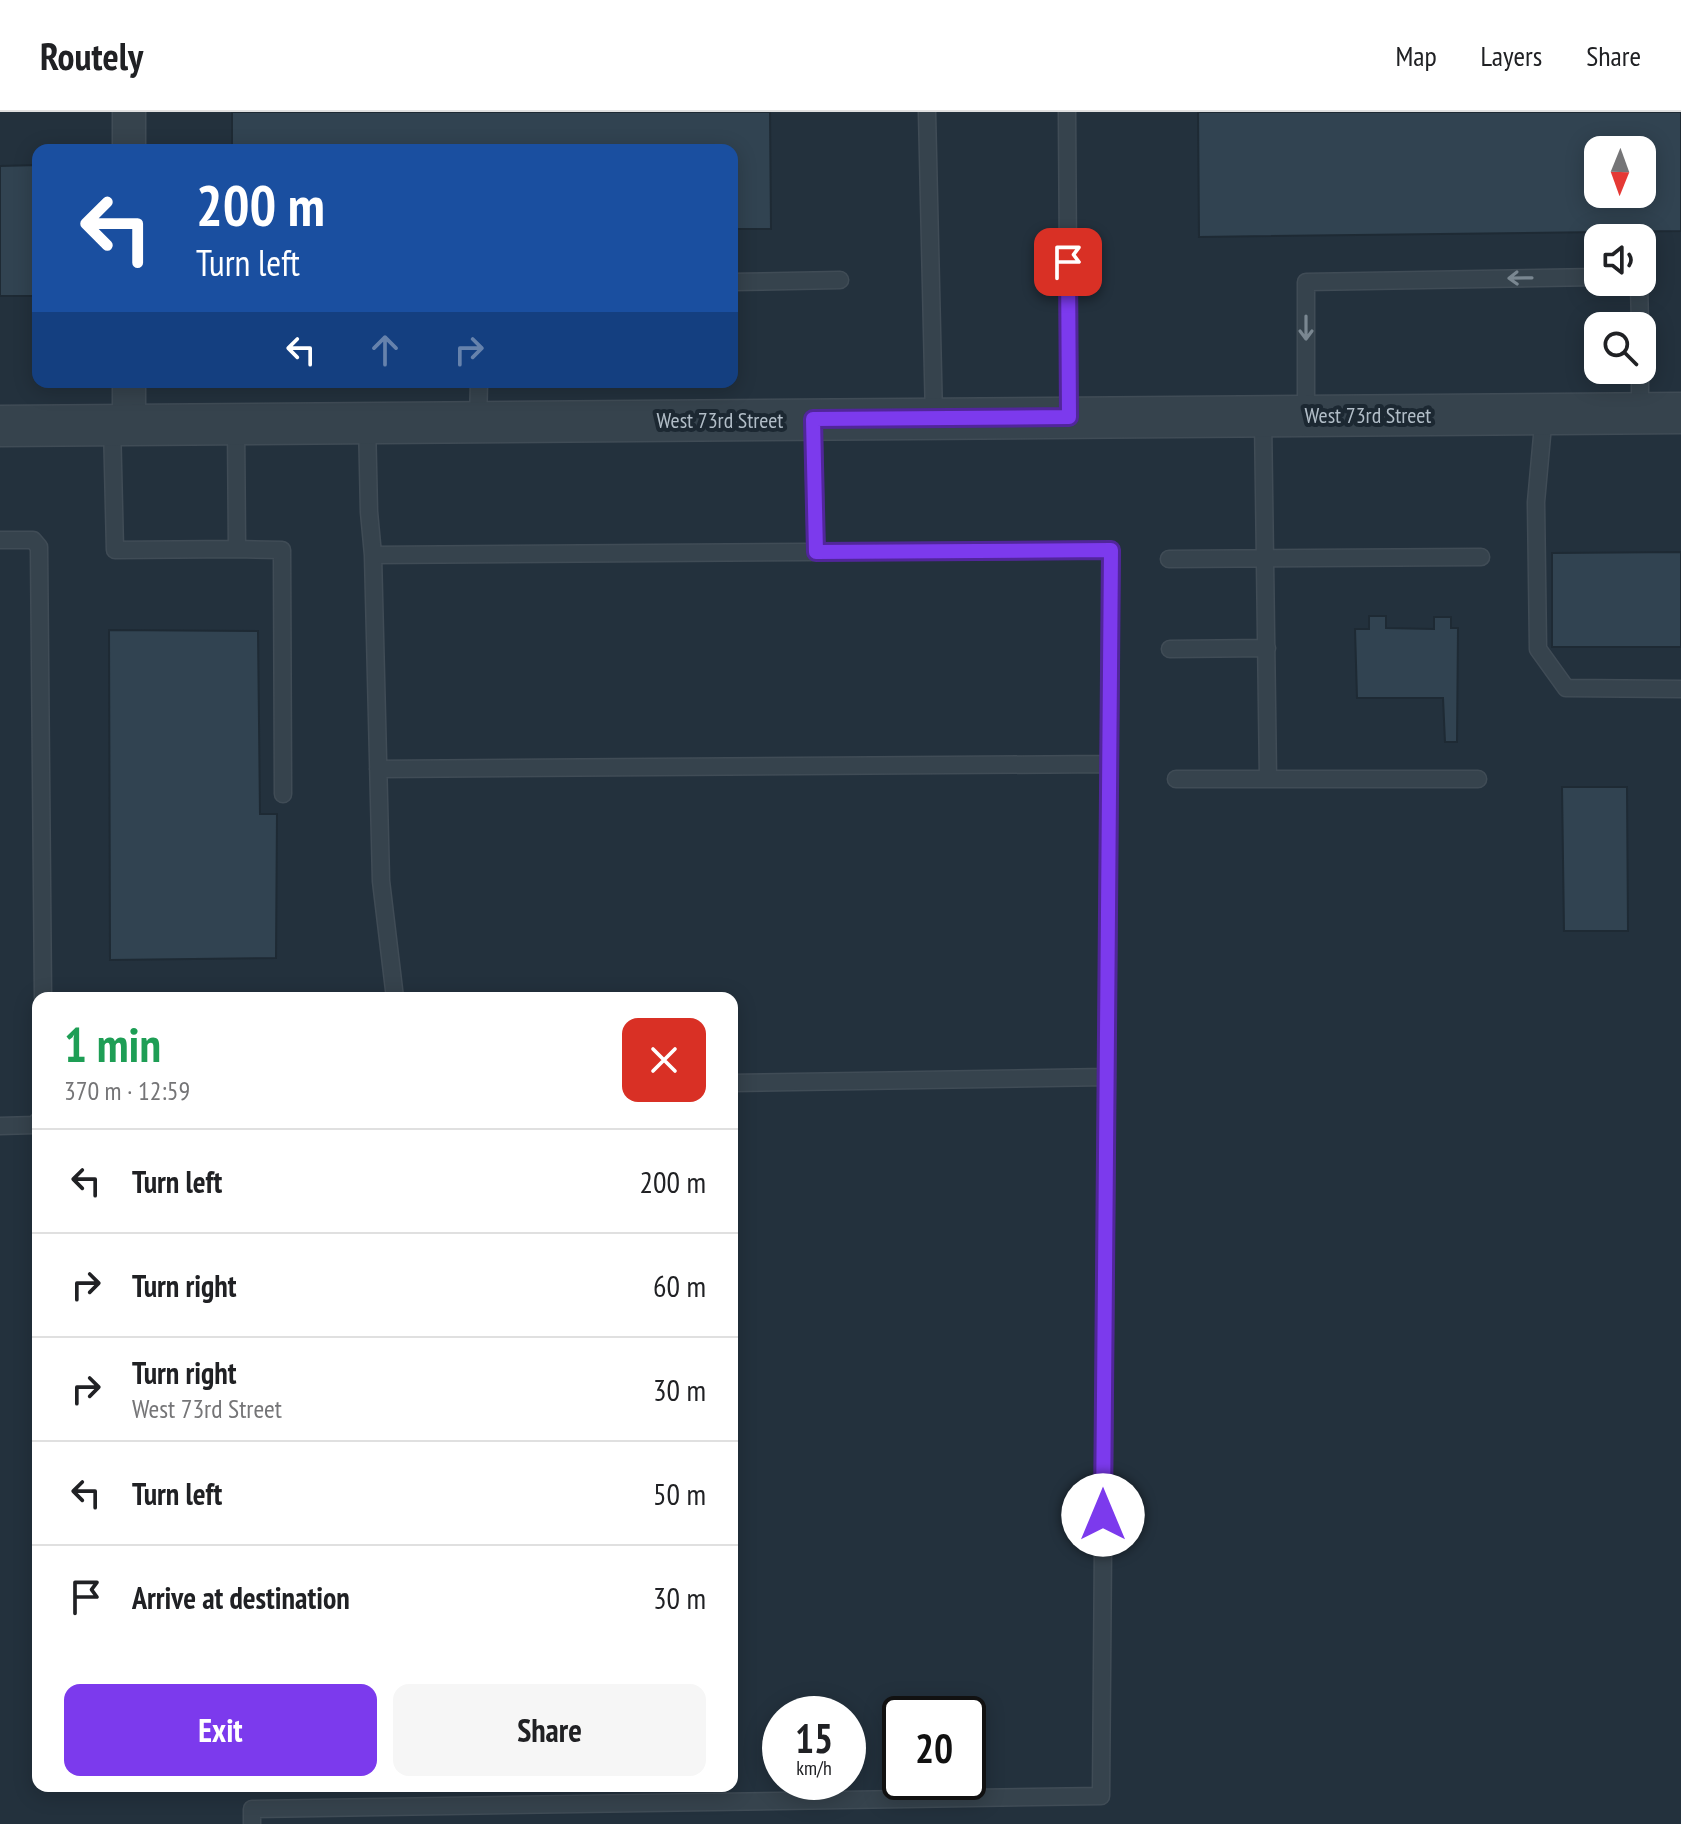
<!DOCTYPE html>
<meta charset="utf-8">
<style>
:root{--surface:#fff;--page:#f6f6f6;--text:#202124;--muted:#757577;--line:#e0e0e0;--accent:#7c3aed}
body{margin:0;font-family:"PT Sans Narrow",sans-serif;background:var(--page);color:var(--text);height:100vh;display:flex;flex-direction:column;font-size:30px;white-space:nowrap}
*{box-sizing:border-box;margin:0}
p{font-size:26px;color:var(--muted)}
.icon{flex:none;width:44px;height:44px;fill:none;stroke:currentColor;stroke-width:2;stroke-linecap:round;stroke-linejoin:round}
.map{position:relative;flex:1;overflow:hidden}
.side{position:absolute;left:32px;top:880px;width:706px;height:800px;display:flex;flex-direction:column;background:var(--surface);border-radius:16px;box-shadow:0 4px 20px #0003}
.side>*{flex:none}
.top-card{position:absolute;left:32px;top:32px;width:706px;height:244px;border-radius:16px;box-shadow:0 4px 20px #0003;background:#1a4fa0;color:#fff;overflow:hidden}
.needle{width:52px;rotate:181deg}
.controls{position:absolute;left:1584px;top:24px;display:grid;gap:16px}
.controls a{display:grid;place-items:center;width:72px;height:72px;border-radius:16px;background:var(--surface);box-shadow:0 4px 20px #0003;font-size:40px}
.speed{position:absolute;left:762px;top:1584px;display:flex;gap:16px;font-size:40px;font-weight:700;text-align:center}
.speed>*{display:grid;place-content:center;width:104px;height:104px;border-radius:50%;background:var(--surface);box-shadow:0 4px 20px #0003;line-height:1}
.speed small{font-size:20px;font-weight:400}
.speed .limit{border:4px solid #111;border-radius:12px;background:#fff;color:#111}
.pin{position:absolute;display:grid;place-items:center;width:68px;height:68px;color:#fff;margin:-34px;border-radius:16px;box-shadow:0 4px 12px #0006}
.me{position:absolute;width:88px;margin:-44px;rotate:0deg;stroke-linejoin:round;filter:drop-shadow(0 0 6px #0008)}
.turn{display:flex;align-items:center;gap:28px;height:168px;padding:0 32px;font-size:36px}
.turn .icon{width:104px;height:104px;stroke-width:2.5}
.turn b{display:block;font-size:56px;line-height:68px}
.lanes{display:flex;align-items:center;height:76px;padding:0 32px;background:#0003;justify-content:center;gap:40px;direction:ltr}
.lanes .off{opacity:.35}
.round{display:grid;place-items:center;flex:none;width:84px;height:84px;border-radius:16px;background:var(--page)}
.head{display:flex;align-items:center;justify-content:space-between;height:136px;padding:0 32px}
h1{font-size:48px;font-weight:700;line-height:60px;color:#1e9e55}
.action{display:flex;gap:16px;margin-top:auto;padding:16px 32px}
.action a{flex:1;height:92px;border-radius:16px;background:var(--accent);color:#fff;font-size:32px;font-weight:700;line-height:92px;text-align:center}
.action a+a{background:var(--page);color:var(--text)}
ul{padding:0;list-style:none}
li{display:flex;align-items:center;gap:24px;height:104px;padding:0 32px;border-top:2px solid var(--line)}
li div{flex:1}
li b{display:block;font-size:30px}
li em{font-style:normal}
header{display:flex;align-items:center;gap:48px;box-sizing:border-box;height:112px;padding:0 40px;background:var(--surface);border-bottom:2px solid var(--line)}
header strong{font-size:38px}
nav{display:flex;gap:44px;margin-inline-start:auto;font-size:28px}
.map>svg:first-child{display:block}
</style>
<header>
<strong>Routely</strong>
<nav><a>Map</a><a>Layers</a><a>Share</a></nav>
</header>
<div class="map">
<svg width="1681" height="1712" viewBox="0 0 1681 1712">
<rect width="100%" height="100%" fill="#23313d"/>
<path fill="#314351" stroke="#1e2a34" stroke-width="2" fill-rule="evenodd" d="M232 0H770L771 117H732V38H232Z
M1198 0H1681V119L1199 125ZM1598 38H1642V82H1598Z
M38 53V184H0V54Z
M1681 440V535H1552V441Z
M1369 504H1386V516L1434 517V505H1451V516H1458L1457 630H1445L1443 586H1357L1355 517H1369Z
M109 518 258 519 260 702H277L276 846 110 848Z
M1562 675H1627L1628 819H1564Z"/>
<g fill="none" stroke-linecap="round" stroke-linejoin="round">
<g stroke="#404c56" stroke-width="19">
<path id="service" d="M927 0 934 306
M1067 0 1069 305
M732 170 840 168
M1639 170 1640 214
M1640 258V301
M1544 302 1536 390 1538 537 1566 576 1681 577
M1306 303V170L1598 165
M1263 305 1268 667
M813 307 816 440
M367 310 369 400 373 443
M478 310 479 270
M112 312 115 438 237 437 236 313
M0 428H33L39 435 43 886
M237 437 282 438 283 682
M1169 447 1481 445
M1170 537 1267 536
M378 657 1109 652
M1176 667H1478
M732 971 1107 965
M0 1014 35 1013 38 1009
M252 1712V1697L1101 1684 1111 438 373 443 381 769 395 886"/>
</g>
<g stroke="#404c56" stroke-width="35">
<path id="minor" d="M129 0V38
M129 270V312"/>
</g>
<g stroke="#404c56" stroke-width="43">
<path id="tertiary" d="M0 314 1681 301"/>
</g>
<use href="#service" stroke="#36434d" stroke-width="16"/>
<use href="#minor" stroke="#36434d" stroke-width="32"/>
<use href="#tertiary" stroke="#36434d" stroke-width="40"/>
</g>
<defs><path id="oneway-shaft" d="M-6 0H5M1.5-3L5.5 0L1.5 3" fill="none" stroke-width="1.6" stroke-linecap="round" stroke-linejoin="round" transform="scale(2)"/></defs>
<g stroke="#7a8791">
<use href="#oneway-shaft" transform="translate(1520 166) rotate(179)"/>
<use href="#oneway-shaft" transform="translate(1306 216) rotate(90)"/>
</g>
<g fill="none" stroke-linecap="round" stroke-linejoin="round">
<g stroke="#51269a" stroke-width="20">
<path id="route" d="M1068 150 1069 305 813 307 816 440 1111 438 1103 1403"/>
</g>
<use href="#route" stroke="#7c3aed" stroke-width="14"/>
</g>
<g text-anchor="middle" stroke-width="8" stroke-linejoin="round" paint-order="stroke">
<g font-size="22" fill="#b2bec8" stroke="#1c2832">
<text x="1368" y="311">West 73rd Street</text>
<text x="720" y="316">West 73rd Street</text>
</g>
</g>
</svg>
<div class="controls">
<a><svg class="needle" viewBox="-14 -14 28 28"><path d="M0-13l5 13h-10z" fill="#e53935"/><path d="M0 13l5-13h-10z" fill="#757577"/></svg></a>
<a><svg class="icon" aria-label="sound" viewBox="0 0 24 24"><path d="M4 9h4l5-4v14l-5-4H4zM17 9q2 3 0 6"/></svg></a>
<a><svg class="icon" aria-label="search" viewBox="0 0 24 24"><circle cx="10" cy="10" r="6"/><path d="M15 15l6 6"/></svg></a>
</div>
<div class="speed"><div>15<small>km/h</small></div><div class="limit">20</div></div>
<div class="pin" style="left:1068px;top:150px;background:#d93025"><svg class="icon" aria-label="arrive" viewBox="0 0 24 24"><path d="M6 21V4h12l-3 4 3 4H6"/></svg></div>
<svg class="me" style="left:1103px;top:1403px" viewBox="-20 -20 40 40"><circle r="19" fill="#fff"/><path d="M0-13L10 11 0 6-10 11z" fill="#7c3aed"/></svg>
<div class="top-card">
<div class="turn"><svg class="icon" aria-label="left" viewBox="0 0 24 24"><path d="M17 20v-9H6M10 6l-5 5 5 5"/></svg><div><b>200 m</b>Turn left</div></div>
<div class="lanes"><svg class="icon" aria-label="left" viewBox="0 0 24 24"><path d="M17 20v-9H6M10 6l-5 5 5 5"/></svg><svg class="icon off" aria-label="ahead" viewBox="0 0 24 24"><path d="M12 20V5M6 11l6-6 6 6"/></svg><svg class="icon off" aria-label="right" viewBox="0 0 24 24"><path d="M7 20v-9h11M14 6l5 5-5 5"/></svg></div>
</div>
<section class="side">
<div class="head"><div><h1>1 min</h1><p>370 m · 12:59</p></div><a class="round" style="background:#d93025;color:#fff"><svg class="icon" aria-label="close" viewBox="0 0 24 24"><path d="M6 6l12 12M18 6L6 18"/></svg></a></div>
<ul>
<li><svg class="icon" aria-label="left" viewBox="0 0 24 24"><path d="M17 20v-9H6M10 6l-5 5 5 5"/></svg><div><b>Turn left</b></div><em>200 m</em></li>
<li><svg class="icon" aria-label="right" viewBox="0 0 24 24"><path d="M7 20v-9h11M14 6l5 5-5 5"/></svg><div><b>Turn right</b></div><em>60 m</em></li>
<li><svg class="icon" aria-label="right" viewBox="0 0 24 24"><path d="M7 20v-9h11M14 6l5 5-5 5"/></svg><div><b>Turn right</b><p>West 73rd Street</p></div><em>30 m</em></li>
<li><svg class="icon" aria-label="left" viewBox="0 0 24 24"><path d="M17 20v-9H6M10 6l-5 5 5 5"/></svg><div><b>Turn left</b></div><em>50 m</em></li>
<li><svg class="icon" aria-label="arrive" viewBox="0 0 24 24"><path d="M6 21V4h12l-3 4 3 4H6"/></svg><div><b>Arrive at destination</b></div><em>30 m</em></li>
</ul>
<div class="action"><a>Exit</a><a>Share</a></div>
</section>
</div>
